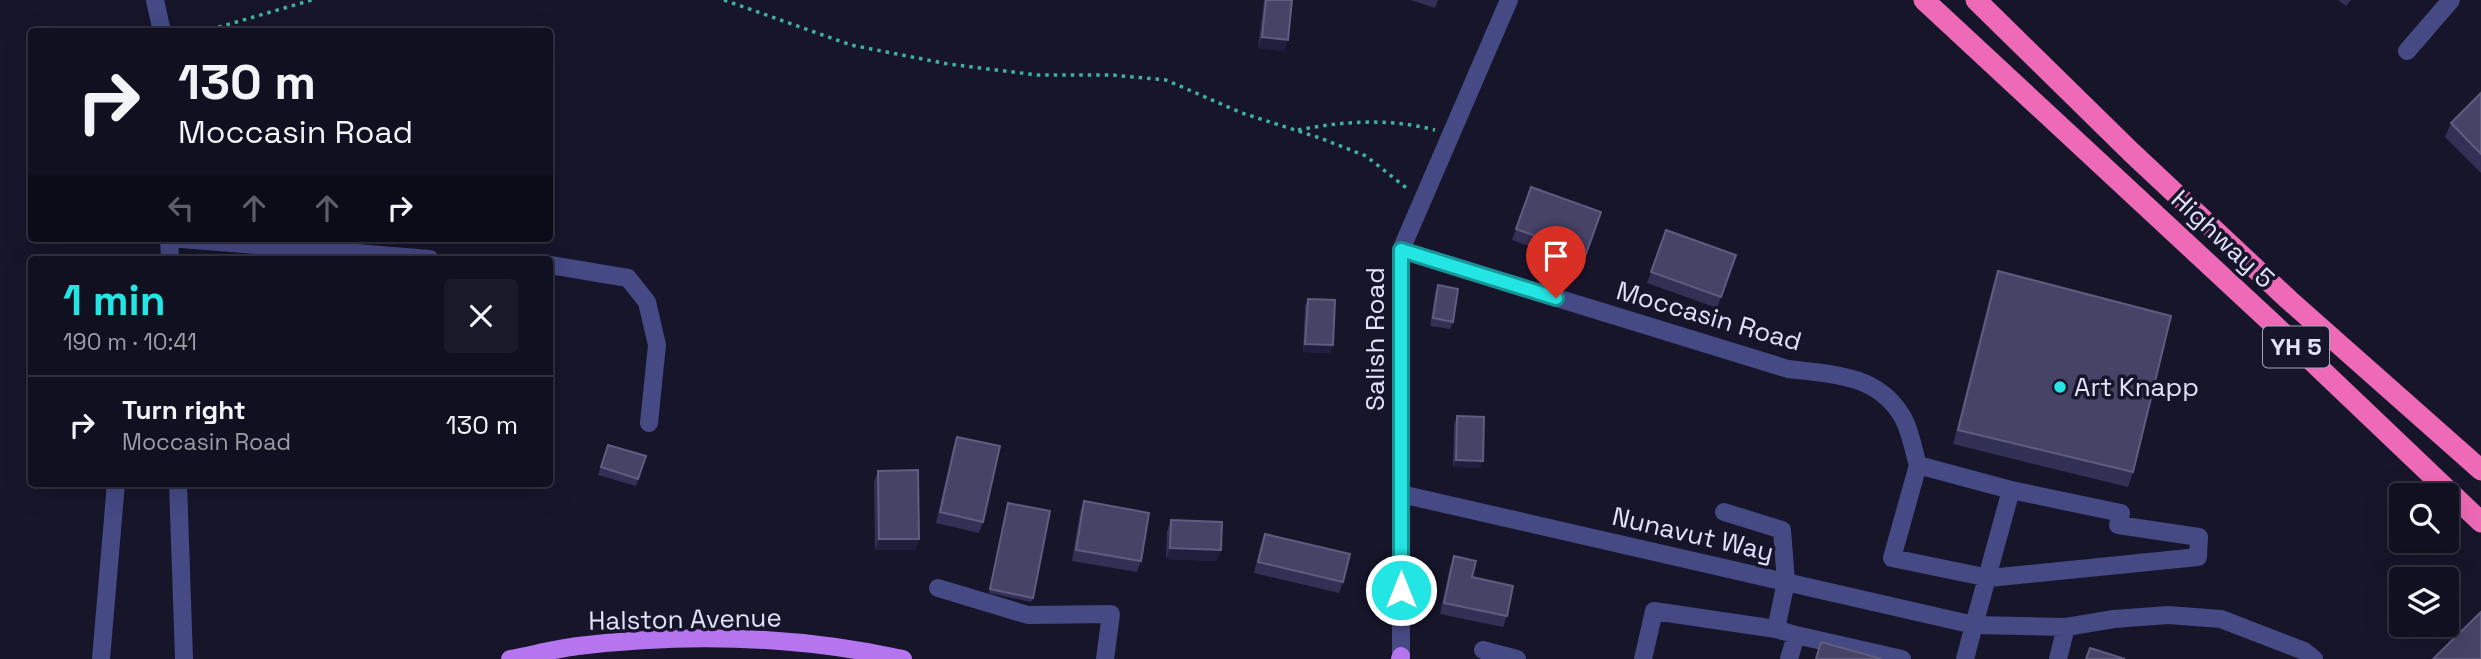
<!DOCTYPE html>
<meta charset="utf-8">
<style>
:root{--surface:#101020;--page:#191929;--text:#f1f3f6;--muted:#9c9da5;--line:#30303e;--accent:#23e5e4}
body{margin:0;font-family:"Space Grotesk",sans-serif;background:var(--page);color:var(--text);height:100vh;display:flex;flex-direction:column;font-size:26px;white-space:nowrap}
*{box-sizing:border-box;margin:0}
p{font-size:23px;color:var(--muted)}
.icon{flex:none;width:38px;height:38px;fill:none;stroke:currentColor;stroke-width:2;stroke-linecap:round;stroke-linejoin:round}
.map{position:relative;flex:1;overflow:hidden}
.side{position:absolute;left:28px;top:256px;width:525px;height:231px;display:flex;flex-direction:column;background:var(--surface);border-radius:7px;box-shadow:0 7px 28px #0002,0 0 0 2px var(--line)}
.side>*{flex:none}
.hud{position:absolute;left:28px;top:28px;width:525px;height:214px;border-radius:7px;box-shadow:0 7px 28px #0002,0 0 0 2px var(--line);background:#101020;color:var(--text);overflow:hidden}
.controls{position:absolute;left:2389px;top:483px;display:grid;gap:14px}
.controls a{display:grid;place-items:center;width:70px;height:70px;border-radius:7px;background:var(--surface);box-shadow:0 7px 28px #0002,0 0 0 2px var(--line);font-size:35px}
.pin{position:absolute;display:grid;place-items:center;width:60px;height:60px;color:#fff;margin:-72px -30px;border-radius:50% 50% 50% 0;rotate:-45deg;box-shadow:0 0 7px #0007}
.pin .icon{rotate:45deg}
.me{position:absolute;width:77px;margin:-38px;rotate:0deg;stroke-linejoin:round;filter:drop-shadow(0 0 5px #0008)}
.turn{display:flex;align-items:center;gap:24px;height:147px;padding:0 35px;font-size:32px}
.turn .icon{width:91px;height:91px;stroke-width:2.5}
.turn b{display:block;font-size:49px;line-height:60px}
.lanes{display:flex;align-items:center;height:66px;padding:0 35px;background:#0003;justify-content:center;gap:35px;direction:ltr}
.lanes .off{opacity:.35}
.round{display:grid;place-items:center;flex:none;width:74px;height:74px;border-radius:7px;background:var(--page)}
.summary{display:flex;align-items:center;justify-content:space-between;height:119px;padding:0 35px}
h1{font-size:42px;font-weight:800;line-height:52px;color:var(--accent)}
ul{padding:0;list-style:none}
li{display:flex;align-items:center;gap:21px;height:98px;padding:0 35px;border-top:2px solid var(--line)}
li div{flex:1}
li b{display:block;font-size:26px}
li em{font-style:normal}
.map>svg:first-child{display:block}
</style>
<div class="map">
<svg width="2481" height="659" viewBox="0 0 2481 659">
<rect width="100%" height="100%" fill="#16152a"/>
<g fill="none" stroke-linecap="round" stroke-linejoin="round">
<path stroke="#40b19e" stroke-width="3.5" stroke-dasharray="3.5 5" stroke-linecap="butt" d="M724 0 851 45 948 64 1037 75H1112L1166 80 1242 113 1320 138 1366 156 1409 190
M202 32 312 0
M1298 130C1344 121 1389 118 1435 130"/>
<path stroke="#454984" stroke-width="18" d="M155 0 162 32
M2407 51 2451 0
M169 238 430 259
M169 238 170 259
M1401 250 1788 369C1830 374 1875 374 1900 413 1910 427 1913 449 1918 465
M550 265 628 278 647 302 657 345 649 423
M178 483 184 659
M2011 490 2121 513 2118 525 2199 537 2198 557 1989 578 1892 558 1918 465 2011 490 1974 625 2066 627 2114 619 2168 615 2221 619 2304 651 2314 659
M1401 494 1974 625 1965 659
M1724 512 1782 530 1786 582 1776 629 1796 635 1789 659
M938 588 1028 615 1111 614 1105 659
M1796 635 1902 659
M1483 650 1517 659
M101 659 116 483
M1401 659V250L1509 0
M1643 659 1654 611 1776 629
M2058 659 2066 627"/>
<path stroke="#b475ef" stroke-width="18" d="M510 659C532 655 555 649 578 646 685 633 797 636 903 659
M1400 659 1401 656"/>
<path stroke="#ee6ab7" stroke-width="21" d="M1924 0 2272 323 2481 522
M1976 0 2131 152 2289 300 2481 470"/>
</g>
<path fill="#333056" d="M1264 0H1292L1284 51 1258 48Z
M1410 0H1438L1435 8Z
M2338 0H2351L2346 6Z
M2481 93V173L2445 137 2451 123Z
M1531 187 1601 212 1582 265 1512 240Z
M1666 230 1736 255 1717 308 1647 283Z
M1998 271 2133 472 2128 487 1953 444 1993 285Z
M1438 285 1453 322 1450 329 1430 326 1435 293Z
M1308 299 1333 345 1330 353 1303 352 1305 306Z
M1457 416 1480 468 1453 467 1454 424Z
M957 437 983 522 979 533 936 523 953 448Z
M608 445 646 456 636 486 598 475Z
M878 471 919 539 915 550H875L874 482Z
M1084 501 1141 561 1137 572 1072 561 1080 512Z
M1008 503 1033 598 1031 602 989 593Z
M1171 520 1217 561 1166 559 1167 531Z
M1265 534 1343 582 1339 593 1254 573 1261 545Z
M1454 556 1507 616 1503 627 1440 614 1450 567Z"/>
<path fill="#201d3d" d="M1262 37 1288 40 1284 51 1258 48Z
M1305 344 1333 345 1330 353 1303 352Z
M1456 460 1483 461 1480 468 1453 467Z
M879 539H919L915 550H875Z
M1170 548 1221 550 1217 561 1166 559Z"/>
<path fill="#464367" stroke="#5e5c7f" stroke-width="2" d="M1266 0H1292L1288 40 1262 37Z
M2481 93V154L2451 123Z
M1531 187 1601 212 1586 254 1516 229Z
M1666 230 1736 255 1721 297 1651 272Z
M1998 271 2171 316 2133 472 1958 430Z
M1438 285 1458 289 1453 322 1433 318Z
M1308 299 1335 300 1333 345 1305 344Z
M1457 416 1484 417 1483 461 1456 460Z
M957 437 1000 446 983 522 940 512Z
M608 445 646 456 638 479 601 467Z
M918 470 919 539H879L878 471Z
M1084 501 1149 513 1141 561 1076 550Z
M1008 503 1050 511 1033 598 990 589Z
M1171 520 1222 522 1221 550 1170 548Z
M1265 534 1350 554 1343 582 1258 562Z
M1454 556 1476 561 1472 577 1513 586 1507 616 1444 603Z
M2481 612V659H2433Z
M1821 642 1882 659H1816Z
M2090 648 2125 659H2086Z"/>
<g fill="none" stroke-linecap="round" stroke-linejoin="round">
<g stroke="#179594" stroke-width="18">
<path id="route" d="M1401 590V250L1556 298"/>
</g>
<use href="#route" stroke="#23e5e4" stroke-width="12"/>
</g>
<circle fill="#23e5e4" stroke="#16152a" stroke-width="2.5" cx="2060" cy="387" r="7"/>
<g text-anchor="middle" stroke-width="7" stroke-linejoin="round" paint-order="stroke">
<rect fill="#16152a" stroke="#a5a4bd" stroke-width="2" x="2263" y="326.5" width="66" height="41" rx="5"/>
<g font-size="24" font-weight="bold" fill="#e2e1fc">
<text x="2296" y="355">YH 5</text>
</g>
<g font-size="26" fill="#e2e1fc" stroke="#16152a">
<text transform="translate(2223 239) rotate(43)" y="9">Highway 5</text>
<text transform="translate(1709 316) rotate(16)" y="9">Moccasin Road</text>
<text transform="translate(1375 339) rotate(-90)" y="9">Salish Road</text>
<text transform="translate(1693 534) rotate(13)" y="9">Nunavut Way</text>
<text transform="translate(685 619) rotate(-1)" y="9">Halston Avenue</text>
</g>
<g font-size="26" fill="#e2e1fc" stroke="#16152a" text-anchor="start">
<text x="2074" y="396">Art Knapp</text>
</g>
</g>
</svg>
<div class="controls">
<a><svg class="icon" aria-label="search" viewBox="0 0 24 24"><circle cx="10" cy="10" r="6"/><path d="M15 15l6 6"/></svg></a>
<a><svg class="icon" aria-label="layers" viewBox="0 0 24 24"><path d="M12 4l9 5-9 5-9-5zM3 14l9 5 9-5"/></svg></a>
</div>
<div class="pin" style="left:1556px;top:298px;background:#d93025"><svg class="icon" aria-label="arrive" viewBox="0 0 24 24"><path d="M6 21V4h12l-3 4 3 4H6"/></svg></div>
<svg class="me" style="left:1401px;top:590px" viewBox="-20 -20 40 40"><circle r="17" fill="#23e5e4" stroke="#fff" stroke-width="3"/><path d="M0-11L8 9 0 5-8 9z" fill="#fff"/></svg>
<div class="hud">
<div class="turn"><svg class="icon" aria-label="right" viewBox="0 0 24 24"><path d="M7 20v-9h11M14 6l5 5-5 5"/></svg><div><b>130 m</b>Moccasin Road</div></div>
<div class="lanes"><svg class="icon off" aria-label="left" viewBox="0 0 24 24"><path d="M17 20v-9H6M10 6l-5 5 5 5"/></svg><svg class="icon off" aria-label="ahead" viewBox="0 0 24 24"><path d="M12 20V5M6 11l6-6 6 6"/></svg><svg class="icon off" aria-label="ahead" viewBox="0 0 24 24"><path d="M12 20V5M6 11l6-6 6 6"/></svg><svg class="icon" aria-label="right" viewBox="0 0 24 24"><path d="M7 20v-9h11M14 6l5 5-5 5"/></svg></div>
</div>
<section class="side">
<div class="summary"><div><h1>1 min</h1><p>190 m · 10:41</p></div><a class="round"><svg class="icon" aria-label="close" viewBox="0 0 24 24"><path d="M6 6l12 12M18 6L6 18"/></svg></a></div>
<ul>
<li><svg class="icon" aria-label="right" viewBox="0 0 24 24"><path d="M7 20v-9h11M14 6l5 5-5 5"/></svg><div><b>Turn right</b><p>Moccasin Road</p></div><em>130 m</em></li>
</ul>
</section>
</div>
